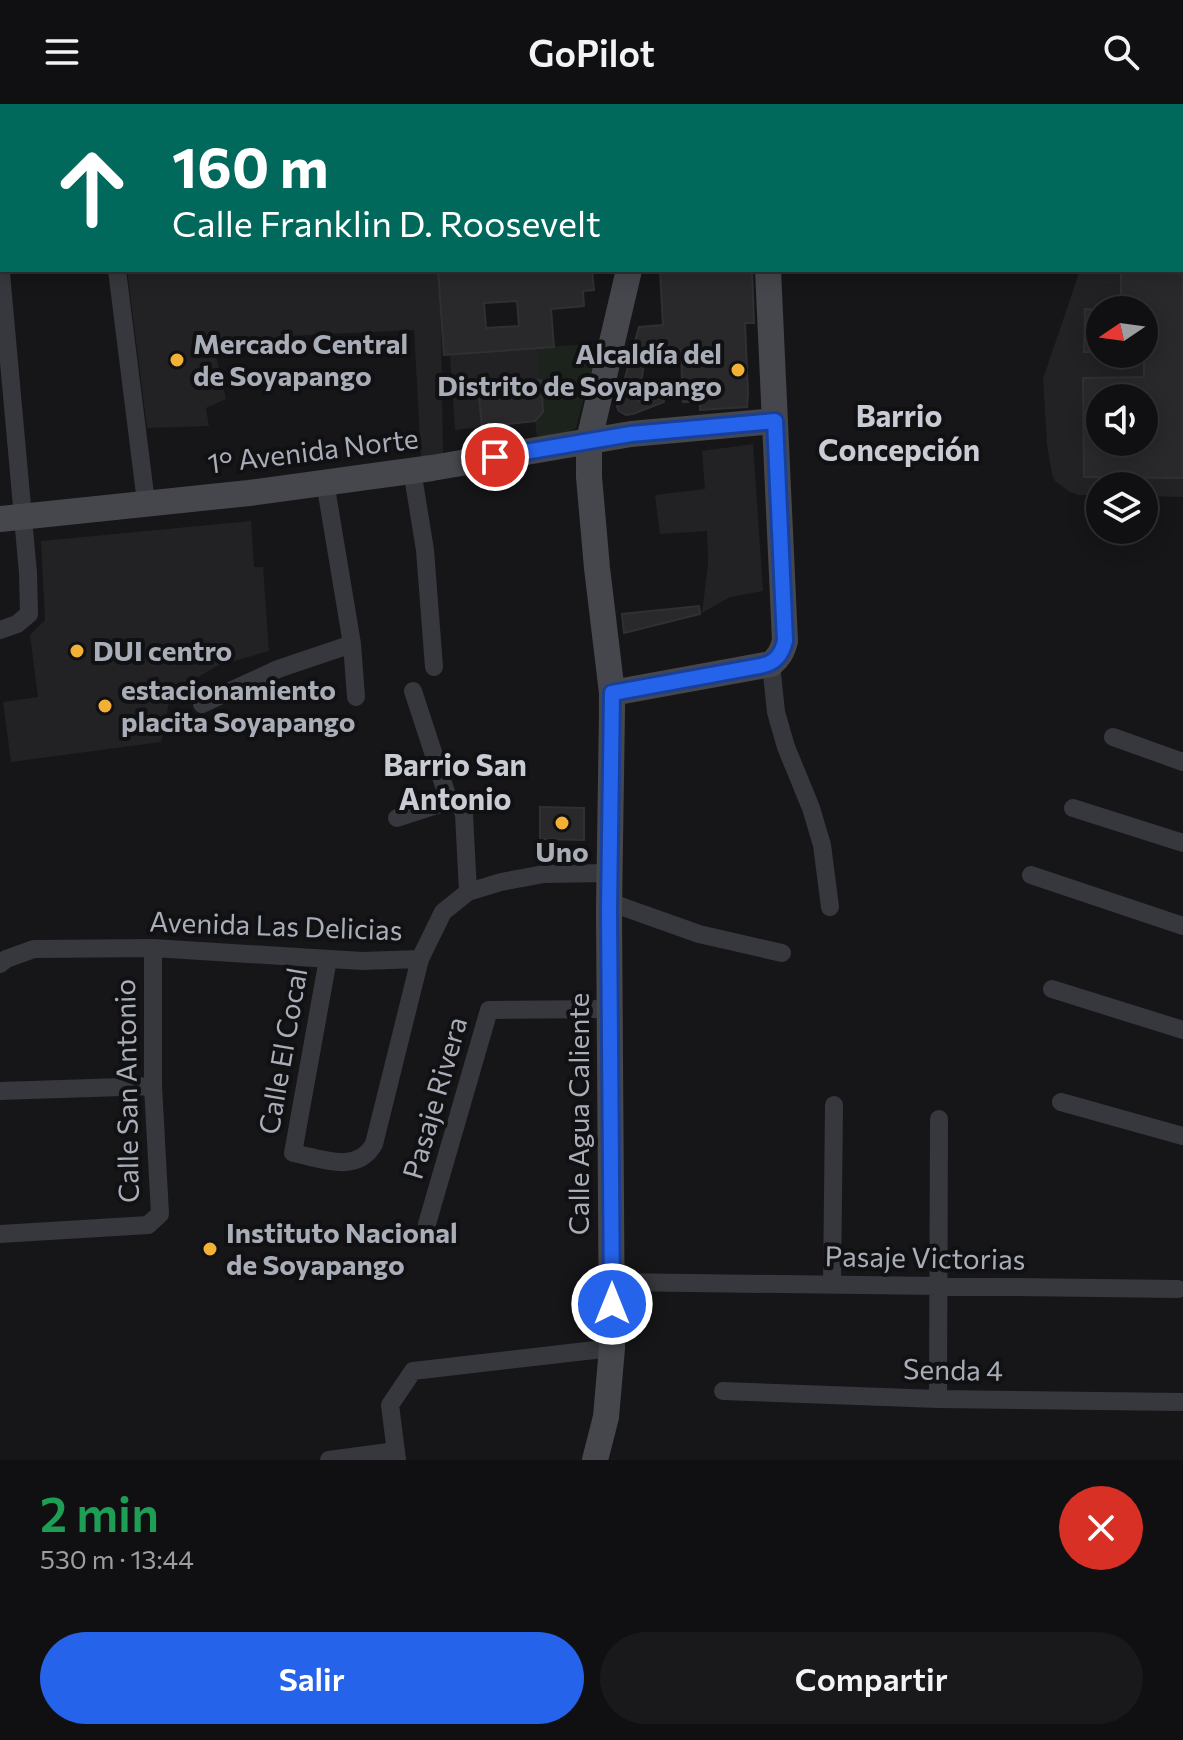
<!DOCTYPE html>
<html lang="es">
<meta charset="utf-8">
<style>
:root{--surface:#101012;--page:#19191b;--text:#f1f3f6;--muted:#9c9d9f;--line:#303032;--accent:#2563eb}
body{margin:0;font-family:Commissioner,sans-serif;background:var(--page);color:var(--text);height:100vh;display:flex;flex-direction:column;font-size:30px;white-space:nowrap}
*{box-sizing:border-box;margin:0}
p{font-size:26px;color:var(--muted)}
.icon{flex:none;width:44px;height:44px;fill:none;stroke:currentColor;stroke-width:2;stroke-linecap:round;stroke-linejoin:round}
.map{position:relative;height:1356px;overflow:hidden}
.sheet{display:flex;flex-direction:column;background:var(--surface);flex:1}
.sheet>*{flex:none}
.hud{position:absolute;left:0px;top:0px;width:1184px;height:168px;box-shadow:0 4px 20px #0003,0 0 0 2px var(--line);background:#00695c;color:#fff;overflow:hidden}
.needle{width:52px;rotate:257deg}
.fabs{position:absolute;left:1086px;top:192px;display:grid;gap:16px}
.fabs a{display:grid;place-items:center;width:72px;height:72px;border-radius:50%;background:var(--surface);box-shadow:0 4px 20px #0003,0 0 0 2px var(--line);font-size:40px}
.pin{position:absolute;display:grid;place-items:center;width:68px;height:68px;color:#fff;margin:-34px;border:4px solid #fff;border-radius:50%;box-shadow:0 2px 8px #0007}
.me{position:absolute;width:88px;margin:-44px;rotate:0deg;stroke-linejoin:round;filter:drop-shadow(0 0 6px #0008)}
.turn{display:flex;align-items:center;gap:28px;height:168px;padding:0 40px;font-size:36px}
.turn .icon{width:104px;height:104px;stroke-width:2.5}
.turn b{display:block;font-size:56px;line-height:68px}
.round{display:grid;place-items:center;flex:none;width:84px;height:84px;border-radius:42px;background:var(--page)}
.overview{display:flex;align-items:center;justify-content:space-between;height:136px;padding:0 40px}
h1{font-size:48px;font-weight:600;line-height:60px;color:#1e9e55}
.primary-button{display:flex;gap:16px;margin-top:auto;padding:16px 40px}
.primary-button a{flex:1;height:92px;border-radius:48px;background:var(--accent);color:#fff;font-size:32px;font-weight:600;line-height:92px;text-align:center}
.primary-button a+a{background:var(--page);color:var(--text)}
header{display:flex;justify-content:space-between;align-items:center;height:104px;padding:0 40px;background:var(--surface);font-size:36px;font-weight:600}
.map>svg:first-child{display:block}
</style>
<header><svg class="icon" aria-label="menu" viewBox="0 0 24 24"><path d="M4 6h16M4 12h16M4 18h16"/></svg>GoPilot<svg class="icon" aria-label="search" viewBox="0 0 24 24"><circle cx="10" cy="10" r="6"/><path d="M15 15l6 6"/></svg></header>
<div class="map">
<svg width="1183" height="1356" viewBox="0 0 1183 1356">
<rect width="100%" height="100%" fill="#161618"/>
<path fill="#222225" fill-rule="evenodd" d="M217 0H444V2H216Z
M1182 126 1183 393 1144 392V382H1100V391H1078L1070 388 1055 377 1052 370 1047 340 1043 275 1080 166H1182ZM1100 206H1144V250H1100ZM1100 294H1144V338H1100Z
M127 166H438L441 227 443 351 421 354 414 226 289 232 214 244 226 295 206 304 209 322 147 324Z
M537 244 541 276 478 282 482 323 455 326 450 251Z
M753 340 763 487 730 493 702 509 708 460 707 427 660 430 655 391 705 385 702 347Z
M251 417 254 463H263L269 547 217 562 171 589 161 638 11 658 3 598 38 593 30 531 45 516 41 437Z"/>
<path fill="#1c231d" d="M599 239 576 324 569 328 537 333 535 317 543 308 537 244Z"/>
<path fill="#29292c" stroke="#303034" stroke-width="2" fill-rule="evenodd" d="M438 166H592L594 186 583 187 584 202 551 205 554 243 444 251ZM517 197 519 222 486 224 484 199Z
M660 166H752L754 219H745L748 289 747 303 700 306V298H683L681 251 645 254 638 297 663 294 664 298 633 310 626 311 619 307 617 303 639 223 663 221Z
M1121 166H1183V374L1084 373 1083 274 1144 273V206H1121ZM1100 294H1144V338H1100Z
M1085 205 1100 206V248H1084Z
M541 276 543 308 535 317 482 323 478 282Z
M699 502 700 510 624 529 622 510Z
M540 703 584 704V736L540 735Z"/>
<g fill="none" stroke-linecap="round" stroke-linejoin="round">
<path stroke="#37383d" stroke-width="18" d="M911 0 923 2
M0 137 2 133
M0 158 28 469 29 510 17 520 0 526
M117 166 146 398
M412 366 425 446 434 563
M325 378 352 540 356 593
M771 560 776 608 786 643 811 704 822 741 830 803
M413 587 449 697
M202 600 278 565 352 540
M1113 633 1183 658
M1073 704 1183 739
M397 714 449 697 459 699 464 710 468 788
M1031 771 1183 822
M609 798 699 830 782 849
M328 855 293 1049C320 1054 357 1071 374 1040L420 855 443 808 468 788 501 778 544 770 609 769
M0 860 6 855 34 845 153 844 362 857 420 855
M1052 885 1183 926
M0 987 153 982
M1061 998 1183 1032
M427 1120 489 906 610 905
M0 1130 148 1121 160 1110 153 982V844
M612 1178 1178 1185
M832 1181 834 1001
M723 1287 938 1295 1183 1298
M938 1295 939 1015
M329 1356 396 1347
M397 1356 390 1301 413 1267 612 1244"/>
<path stroke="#45474d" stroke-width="26" d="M631 0V2
M760 0V2
M1182 92H1183
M0 415 249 389 432 364 631 330 775 317
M612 589 771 560C779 553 782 548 785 537L768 166
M595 1356 606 1313 612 1244 609 806 612 607V589L597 464 589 373V336L629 166"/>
</g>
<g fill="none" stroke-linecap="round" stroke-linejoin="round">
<g stroke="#184099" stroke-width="20">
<path id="route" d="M495 353 631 330 775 317 785 537C781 552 775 559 760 562L612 589 609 806 612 1200"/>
</g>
<use href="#route" stroke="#2563eb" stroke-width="14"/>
</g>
<g fill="#f2b134" stroke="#111113" stroke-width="3">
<circle cx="177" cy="256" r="8"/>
<circle cx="738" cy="266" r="8"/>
<circle cx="77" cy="547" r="8"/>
<circle cx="105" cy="602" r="8"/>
<circle cx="562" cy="719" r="8"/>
<circle cx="210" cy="1145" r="8"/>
</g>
<g text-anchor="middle" stroke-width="8" stroke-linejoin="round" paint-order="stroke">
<g font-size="28" font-weight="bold" fill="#a8adb8" stroke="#111113" text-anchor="start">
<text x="193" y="250">Mercado Central<tspan x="193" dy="32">de Soyapango</tspan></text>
<text x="722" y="260" text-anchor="end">Alcaldía del<tspan x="722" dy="32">Distrito de Soyapango</tspan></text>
<text x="93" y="557">DUI centro</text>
<text x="121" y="596">estacionamiento<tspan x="121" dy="32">placita Soyapango</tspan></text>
<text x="562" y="758" text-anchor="middle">Uno</text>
<text x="226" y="1139">Instituto Nacional<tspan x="226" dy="32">de Soyapango</tspan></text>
</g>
<g font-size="28" fill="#a8adb8" stroke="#111113">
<text transform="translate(313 347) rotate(-7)" y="10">1° Avenida Norte</text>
<text transform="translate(276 822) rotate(2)" y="10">Avenida Las Delicias</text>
<text transform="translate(283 947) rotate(-80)" y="10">Calle El Cocal</text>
<text transform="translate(127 987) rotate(-91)" y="10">Calle San Antonio</text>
<text transform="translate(435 994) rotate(-74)" y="10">Pasaje Rivera</text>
<text transform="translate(579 1010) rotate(-90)" y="10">Calle Agua Caliente</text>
<text transform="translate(925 1154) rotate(1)" y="10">Pasaje Victorias</text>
<text transform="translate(953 1266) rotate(1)" y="10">Senda 4</text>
</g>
<g font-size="30" font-weight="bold" fill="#c9ccd4" stroke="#111113">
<text x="899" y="323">Barrio<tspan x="899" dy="34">Concepción</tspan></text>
<text x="455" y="672">Barrio San<tspan x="455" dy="34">Antonio</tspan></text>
</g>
</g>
</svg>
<div class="fabs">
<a><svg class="needle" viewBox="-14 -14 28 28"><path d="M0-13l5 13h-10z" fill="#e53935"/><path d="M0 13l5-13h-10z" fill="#9c9d9f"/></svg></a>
<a><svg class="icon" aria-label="sound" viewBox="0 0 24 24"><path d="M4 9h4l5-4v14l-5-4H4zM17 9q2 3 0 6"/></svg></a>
<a><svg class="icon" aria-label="layers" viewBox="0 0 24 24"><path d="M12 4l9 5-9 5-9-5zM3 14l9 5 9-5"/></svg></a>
</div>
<div class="pin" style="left:495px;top:353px;background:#d93025"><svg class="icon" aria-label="arrive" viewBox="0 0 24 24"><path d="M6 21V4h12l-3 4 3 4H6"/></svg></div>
<svg class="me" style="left:612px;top:1200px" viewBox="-20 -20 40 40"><circle r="17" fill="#2563eb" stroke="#fff" stroke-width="3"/><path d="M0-11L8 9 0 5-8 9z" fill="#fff"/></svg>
<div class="hud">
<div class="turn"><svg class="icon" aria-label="ahead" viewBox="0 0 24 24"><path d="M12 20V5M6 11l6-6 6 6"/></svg><div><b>160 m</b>Calle Franklin D. Roosevelt</div></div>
</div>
</div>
<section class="sheet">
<div class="overview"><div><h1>2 min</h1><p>530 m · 13:44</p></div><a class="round" style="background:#d93025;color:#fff"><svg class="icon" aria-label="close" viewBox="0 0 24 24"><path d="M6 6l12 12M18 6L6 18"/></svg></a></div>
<div class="primary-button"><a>Salir</a><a>Compartir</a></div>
</section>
